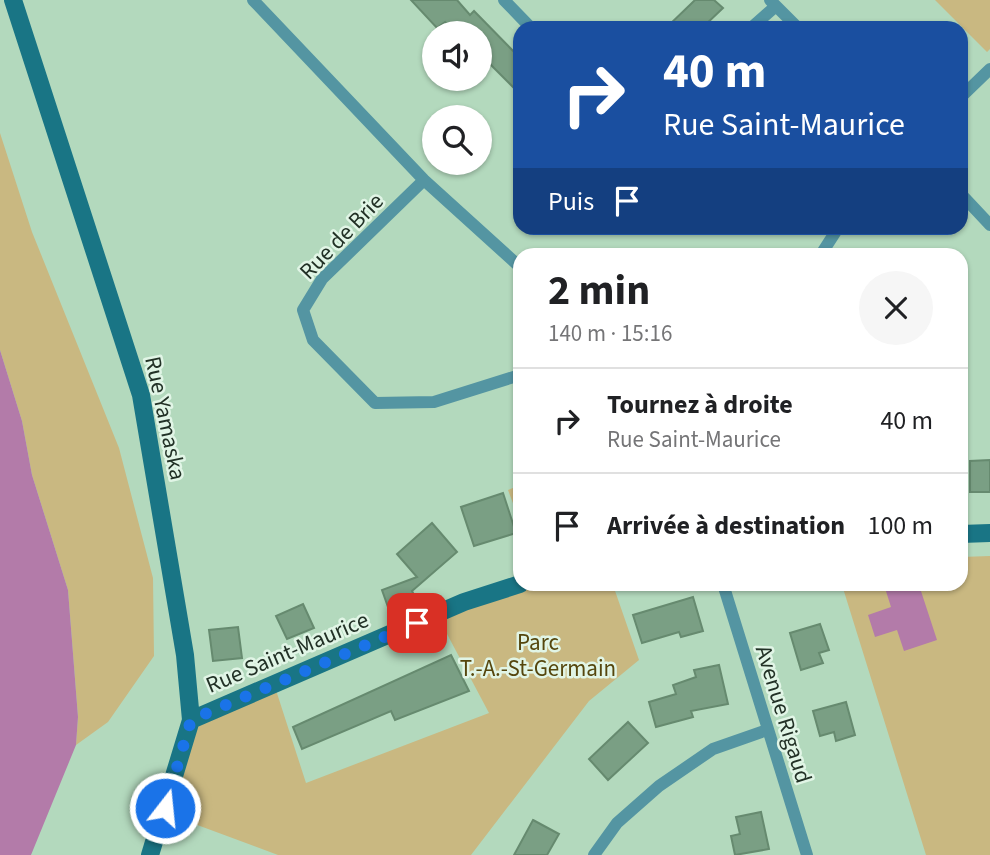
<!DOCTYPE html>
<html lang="fr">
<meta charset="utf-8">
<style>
:root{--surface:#fff;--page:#f6f6f6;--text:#202124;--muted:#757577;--line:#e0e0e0}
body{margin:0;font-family:"Source Sans 3",sans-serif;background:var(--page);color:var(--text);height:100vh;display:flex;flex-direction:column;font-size:26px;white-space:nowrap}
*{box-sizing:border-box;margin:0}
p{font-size:23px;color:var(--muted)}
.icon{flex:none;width:38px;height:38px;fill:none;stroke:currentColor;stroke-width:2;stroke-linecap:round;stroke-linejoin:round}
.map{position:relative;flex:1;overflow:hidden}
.drawer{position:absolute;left:513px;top:248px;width:455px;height:343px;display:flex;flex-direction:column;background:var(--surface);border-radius:21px;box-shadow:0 2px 5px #0004}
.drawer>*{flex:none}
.banner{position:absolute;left:513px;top:21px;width:455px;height:214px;border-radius:21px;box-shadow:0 2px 5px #0004;background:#1a4fa0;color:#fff;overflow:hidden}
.tools{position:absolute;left:422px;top:21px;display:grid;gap:14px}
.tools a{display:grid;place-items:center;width:70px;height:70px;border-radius:50%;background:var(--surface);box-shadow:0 2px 5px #0004;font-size:35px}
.pin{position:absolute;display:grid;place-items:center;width:60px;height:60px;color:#fff;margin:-30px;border-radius:14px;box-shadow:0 4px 10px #0006}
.me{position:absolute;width:77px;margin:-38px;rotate:16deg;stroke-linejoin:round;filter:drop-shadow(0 0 5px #0008)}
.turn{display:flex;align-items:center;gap:24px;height:147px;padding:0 35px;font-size:32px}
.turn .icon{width:91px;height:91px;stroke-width:2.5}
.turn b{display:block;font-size:49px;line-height:60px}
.then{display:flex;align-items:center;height:66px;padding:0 35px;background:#0003;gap:14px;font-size:26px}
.round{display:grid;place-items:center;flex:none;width:74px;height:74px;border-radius:37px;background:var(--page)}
.summary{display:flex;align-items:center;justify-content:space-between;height:119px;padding:0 35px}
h1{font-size:42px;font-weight:700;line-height:52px}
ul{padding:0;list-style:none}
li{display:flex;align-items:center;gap:21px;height:105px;padding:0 35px;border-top:2px solid var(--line)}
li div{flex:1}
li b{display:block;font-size:26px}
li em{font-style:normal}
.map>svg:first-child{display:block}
</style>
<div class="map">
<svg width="990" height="855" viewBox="0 0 990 855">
<rect width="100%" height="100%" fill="#b3d9bd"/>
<path fill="#c9b881" d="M935 0H990V49L987 52Z
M0 133 32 232 119 448 153 578 154 656 108 722 76 745 78 717 68 590 32 475 22 421 0 350Z
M520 485V522L508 490Z
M990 556V855H926L842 585 961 584V557Z
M534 585H613L639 660 589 701 471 855H278L173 816 191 720 274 684 306 783 489 713 438 617Z"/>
<path fill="#b37ba9" d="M0 350 22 421 32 475 68 590 78 717 76 745 31 855H0Z
M895 584 919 585 937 640 904 651 897 630 875 637 868 615 891 607 885 588Z"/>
<path fill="#7a9f84" stroke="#668a6f" stroke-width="2" d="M411 0H457L470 15 474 11 520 58V94L480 54V33H455L445 22 437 28Z
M695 0H714L723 8 702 28H666Z
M990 460V492H970V461Z
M503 493 516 533 474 546 461 507Z
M432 523 457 552 412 591 415 597 388 607 382 590 417 577 397 554Z
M693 597 703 631 681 637 679 632 642 643 633 615Z
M303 604 314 628 287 639 276 616Z
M820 624 829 650 819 653 823 663 801 670 790 633Z
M238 627 242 658 213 661 209 630Z
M451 655 469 691 395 720 391 711 302 749 293 727Z
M719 665 728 704 691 711 693 717 656 727 649 702 676 694 673 685 696 677 694 670Z
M846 702 855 735 836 741 834 732 820 736 813 711Z
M628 722 648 743 608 780 589 759Z
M761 812 769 849 735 855 731 836 740 834 736 817Z
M533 820 559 834 547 855H514Z"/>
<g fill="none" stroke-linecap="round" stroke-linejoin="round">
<path stroke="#5495a2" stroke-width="12" d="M253 0 424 180 520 267
M504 0 531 28
M770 0 798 28
M751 28 776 6
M961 97 990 69
M424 180 322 279 303 310 313 340 375 403 434 402 520 375
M961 194 990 225
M820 256 838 228
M723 584 807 855
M594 855 617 823 659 786 713 749 767 730"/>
<path stroke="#197585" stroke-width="18" d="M13 0 141 395 185 655 191 720 150 855
M961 534 990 533
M191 720 464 602 520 584"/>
</g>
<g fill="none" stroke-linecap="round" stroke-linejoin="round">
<path stroke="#1a73e8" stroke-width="12" stroke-dasharray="0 21.6" d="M165 808 191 720 417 623"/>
</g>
<g text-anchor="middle" stroke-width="5" stroke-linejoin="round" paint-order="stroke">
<g font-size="23" fill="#223126" stroke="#e1f5e6">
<text transform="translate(341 236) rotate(-46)" y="8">Rue de Brie</text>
<text transform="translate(166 418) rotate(78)" y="8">Rue Yamaska</text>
<text transform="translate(287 652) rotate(-23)" y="8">Rue Saint-Maurice</text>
<text transform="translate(784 714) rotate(73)" y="8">Avenue Rigaud</text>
</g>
<g font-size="23" fill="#55460d" stroke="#e1f5e6">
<text x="538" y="650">Parc<tspan x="538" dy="26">T.-A.-St-Germain</tspan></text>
</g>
</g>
</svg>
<div class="tools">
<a><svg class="icon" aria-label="sound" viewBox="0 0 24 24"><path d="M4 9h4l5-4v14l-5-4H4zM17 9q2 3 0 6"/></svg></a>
<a><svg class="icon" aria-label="search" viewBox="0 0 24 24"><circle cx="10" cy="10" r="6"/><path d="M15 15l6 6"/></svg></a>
</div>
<div class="pin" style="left:417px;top:623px;background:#d93025"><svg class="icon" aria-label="arrive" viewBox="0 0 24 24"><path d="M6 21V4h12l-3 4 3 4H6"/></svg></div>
<svg class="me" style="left:165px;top:808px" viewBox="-20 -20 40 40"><circle r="17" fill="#1a73e8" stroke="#fff" stroke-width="3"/><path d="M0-11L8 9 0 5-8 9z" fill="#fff"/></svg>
<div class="banner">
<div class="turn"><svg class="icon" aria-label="right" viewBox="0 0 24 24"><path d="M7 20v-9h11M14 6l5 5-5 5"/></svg><div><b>40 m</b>Rue Saint-Maurice</div></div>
<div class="then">Puis<svg class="icon" aria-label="arrive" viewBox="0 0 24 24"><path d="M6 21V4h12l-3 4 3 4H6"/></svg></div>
</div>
<section class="drawer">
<div class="summary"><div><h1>2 min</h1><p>140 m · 15:16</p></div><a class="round"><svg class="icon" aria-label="close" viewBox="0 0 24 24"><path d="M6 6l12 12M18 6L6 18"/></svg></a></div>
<ul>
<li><svg class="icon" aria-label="right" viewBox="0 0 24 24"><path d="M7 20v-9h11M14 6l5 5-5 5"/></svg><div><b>Tournez à droite</b><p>Rue Saint-Maurice</p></div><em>40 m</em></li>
<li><svg class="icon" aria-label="arrive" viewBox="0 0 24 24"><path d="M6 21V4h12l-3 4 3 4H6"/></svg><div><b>Arrivée à destination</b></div><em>100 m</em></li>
</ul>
</section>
</div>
